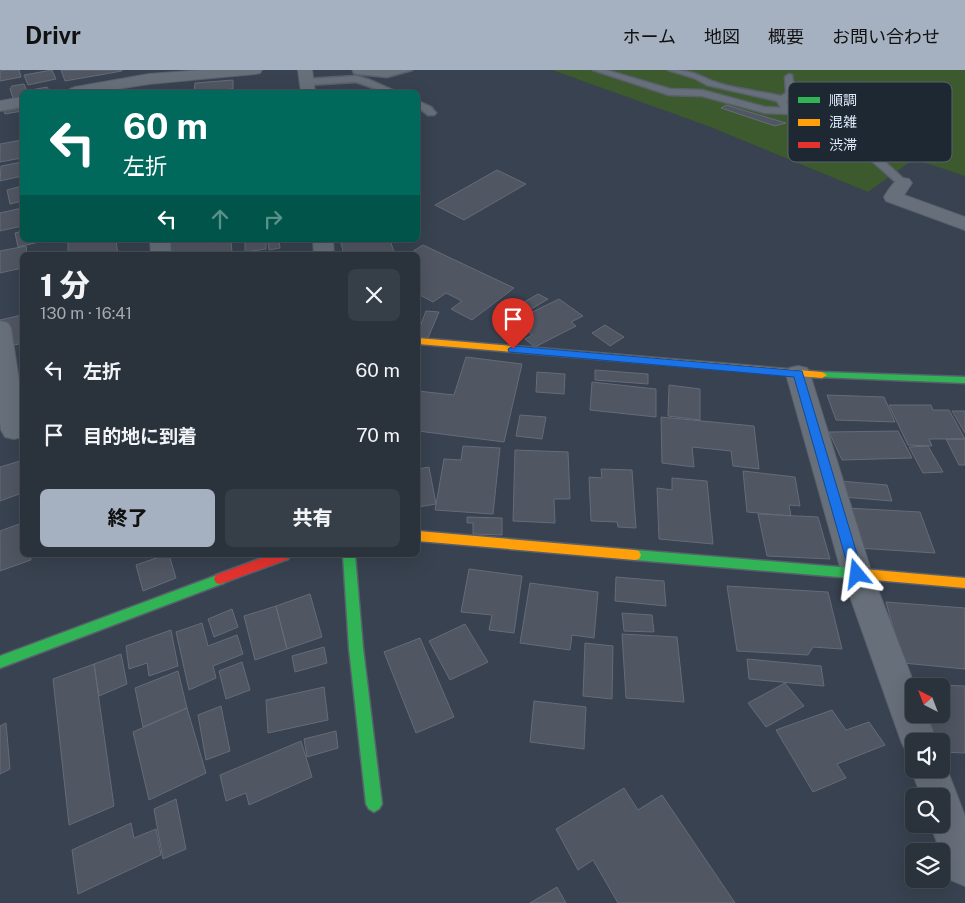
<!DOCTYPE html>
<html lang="ja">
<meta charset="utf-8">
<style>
:root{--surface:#2a323c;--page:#363e47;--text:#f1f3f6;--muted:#a5aaaf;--line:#464d56;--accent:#a5b0c0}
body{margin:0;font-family:"Public Sans","Noto Sans JP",sans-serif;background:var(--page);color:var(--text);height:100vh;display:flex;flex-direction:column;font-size:19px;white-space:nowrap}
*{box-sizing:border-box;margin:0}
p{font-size:16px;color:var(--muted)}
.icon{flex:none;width:28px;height:28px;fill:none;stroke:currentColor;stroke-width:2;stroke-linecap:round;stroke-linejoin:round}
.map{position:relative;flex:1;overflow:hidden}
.sheet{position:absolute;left:20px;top:182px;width:400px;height:305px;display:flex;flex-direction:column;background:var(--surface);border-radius:8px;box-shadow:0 5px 20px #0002,0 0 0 1px var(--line)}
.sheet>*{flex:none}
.guide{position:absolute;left:20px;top:20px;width:400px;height:152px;border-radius:8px;box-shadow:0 5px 20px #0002,0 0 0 1px var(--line);background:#00695c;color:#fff;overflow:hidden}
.needle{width:32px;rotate:318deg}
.fabs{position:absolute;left:905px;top:608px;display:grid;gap:10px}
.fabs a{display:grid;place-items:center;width:45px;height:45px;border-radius:8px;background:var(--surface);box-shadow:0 5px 20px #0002,0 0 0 1px var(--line);font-size:25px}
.pin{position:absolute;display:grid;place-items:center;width:42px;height:42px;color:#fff;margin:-51px -21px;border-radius:50% 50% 50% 0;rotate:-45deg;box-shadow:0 0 5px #0007}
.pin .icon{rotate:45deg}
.me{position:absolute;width:55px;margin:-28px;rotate:344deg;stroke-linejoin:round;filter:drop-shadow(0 0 4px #0008)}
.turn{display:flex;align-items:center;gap:18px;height:105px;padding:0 20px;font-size:22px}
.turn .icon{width:65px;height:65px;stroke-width:2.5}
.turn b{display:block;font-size:35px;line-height:42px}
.lanes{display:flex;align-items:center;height:48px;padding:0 20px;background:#0003;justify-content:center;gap:25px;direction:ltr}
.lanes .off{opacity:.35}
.round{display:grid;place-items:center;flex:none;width:52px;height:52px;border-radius:8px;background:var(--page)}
.summary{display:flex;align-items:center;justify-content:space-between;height:85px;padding:0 20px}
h1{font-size:30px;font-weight:800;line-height:38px}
.action{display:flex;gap:10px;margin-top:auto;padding:10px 20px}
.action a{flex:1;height:58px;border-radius:8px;background:var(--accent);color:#111;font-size:20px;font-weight:800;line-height:58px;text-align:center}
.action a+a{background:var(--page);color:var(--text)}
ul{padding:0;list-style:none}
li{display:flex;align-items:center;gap:15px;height:65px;padding:0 20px}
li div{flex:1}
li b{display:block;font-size:19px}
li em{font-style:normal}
header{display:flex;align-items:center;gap:30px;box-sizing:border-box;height:70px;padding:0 25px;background:var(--accent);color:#111}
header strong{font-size:24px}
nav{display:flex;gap:28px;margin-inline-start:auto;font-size:18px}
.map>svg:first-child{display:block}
</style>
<header>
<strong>Drivr</strong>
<nav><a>ホーム</a><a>地図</a><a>概要</a><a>お問い合わせ</a></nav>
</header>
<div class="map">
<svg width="965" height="833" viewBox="0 0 965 833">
<rect width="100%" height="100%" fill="#384250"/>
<path fill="#3d592e" d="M552 0H965V106L914 89 868 122 708 56Z"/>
<path fill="#505662" stroke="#656b78" d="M7 0H19L21 7 0 11V1Z
M52 0 56 9 28 15 24 5Z
M61 0H122V1L65 11Z
M233 10V19L194 22 195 13Z
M24 14 27 22H22V29L14 31 10 19 12 16Z
M47 17 50 22H32L31 20Z
M726 35 786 53 775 56 721 38Z
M22 38V41L5 44 4 41Z
M22 70V88L0 92V74Z
M22 92V106L0 111 1 96Z
M497 100 526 114 464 150 435 135Z
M22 116V131L10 134 7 120Z
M22 138V156L0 161V143Z
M22 161V170L43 171 18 177 15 163Z
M78 170H116L118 185H68V172Z
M163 170H209V173L231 170 232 183 223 185H153Z
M245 170H266V179L245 182Z
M268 170H279L280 178 269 180Z
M364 170H390L394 182 385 183V185H344L341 173Z
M423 175 514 218 472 250 451 239 462 231 446 223 433 232 418 224V185H407Z
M26 176 27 185H22V198L0 203V181Z
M538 224 548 229 523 244 514 238Z
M559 229 583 246 571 252 576 256 535 277 525 269 532 265 514 251Z
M426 241 439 242 428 268 418 267V262Z
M22 245V273L0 279V250Z
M605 255 624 267 610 276 592 263Z
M466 287 522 294 504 372 418 361V321L454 325Z
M595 300 648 304V314L595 310Z
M537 302 565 304 564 324 536 322Z
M592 312 656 319V347L590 340Z
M669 315 700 319V350L668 346Z
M827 325 884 327 895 352 836 350Z
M889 335H931L933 340H949L965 369H929L932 376 908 375Z
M952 341H965V363Z
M520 345 546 347 542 369 516 366Z
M661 347 754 356 759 399 733 396 731 381 692 377 694 397 662 393Z
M898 361 912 388 842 390 829 362Z
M946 369H965V395H959Z
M463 376 500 378 493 444 435 440 444 389 461 390Z
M928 376 943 402 923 403 909 377Z
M515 380 568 382 570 429H554L555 453 513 451Z
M20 391 22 423 0 431V397Z
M429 397 436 434 418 437V399Z
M601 399 632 400 636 458 618 457 617 452 591 451 589 407 602 408Z
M743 401 795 407 800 436 789 435 791 446 747 442Z
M672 408 707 411 713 474 659 469 657 418 672 420Z
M839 411 887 415 892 431 843 427Z
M847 438 920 442 935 483 858 478Z
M758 444 818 447 830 489 767 486Z
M467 447 502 448V465L473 464V453H467Z
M22 453V485H30L31 490 0 501V461Z
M165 485H169L176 508 143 521 136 495Z
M469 499 522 506 514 563 489 560 492 545 461 542Z
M616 507 664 511 666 536 615 531Z
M530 513 598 522 594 568 572 565 570 580 520 573Z
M727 516 828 522 842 579 813 577 808 585 737 581Z
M310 524 322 567 287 579 276 536Z
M886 532 965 538V599L903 593Z
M276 536 287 579 255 590 244 546Z
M232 539 238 557 214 567 208 549Z
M622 543 652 545 654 562 624 561Z
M202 553 208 576 237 565 243 584 213 596 216 608 189 620 176 562Z
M465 554 488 592 450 610 429 571Z
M171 560 178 596 149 606 147 593 129 599 126 576Z
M622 564 677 567 684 632 626 628Z
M420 568 454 647 416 663 384 582Z
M585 573 613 576 612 629 583 626Z
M324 577 327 593 295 602 292 586Z
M121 584 127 614 99 626 94 594Z
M747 589 821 596 824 616 749 609Z
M242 592 250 620 226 629 219 601Z
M94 594 114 736 69 755 53 609Z
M178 601 187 638 143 657 135 618Z
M785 613 804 636 766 657 748 633Z
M914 614 965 616V683L941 682V671H933L924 644H941V616H915Z
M324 617 328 650 268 663 266 630Z
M534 631 586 637 584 679 530 672Z
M221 636 230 681 206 690 198 645Z
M187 638 206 703 149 730 133 662Z
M832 640 846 660 869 652 885 675 837 694 846 708 813 722 776 660Z
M6 653 10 699 0 704V656Z
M336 661 338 678 307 687 304 669Z
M301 671 312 707 249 735 246 723 226 731 220 705Z
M624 718 638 740 662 725 735 833H618L593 790 578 800 556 759Z
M176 729 186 779 163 789 154 739Z
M131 753 134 768 156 759 161 785 78 824 72 780Z
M557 817 566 833H530Z"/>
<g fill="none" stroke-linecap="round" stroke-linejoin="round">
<g stroke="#57606c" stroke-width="3">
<path id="lane" d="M353 0H412L387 7 357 4 354 3Z
M593 0H606L670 19 702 20 765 37 781 38 777 31 707 15 694 8 668 0C688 0 694 3 712 11 733 19 759 21 781 26L786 23 785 7 789 4 792 5 795 22C811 20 826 23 835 37L829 43 816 47 836 79H871L908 113 907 115H899L864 84H829L810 52 798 46 790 44 765 43 702 26 669 25ZM803 27 818 30 825 37C814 46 795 42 786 32L789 28Z
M356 6 370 10 397 22H385L356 12 307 15 303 12 307 9Z
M418 31 431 37 436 43 434 45H428L418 37Z"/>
</g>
<g stroke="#57606c" stroke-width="2">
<path id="street" d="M202 0H262L260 3 255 4 149 14 98 22H67L70 19 75 17 149 4Z
M298 0H312L315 22H301Z
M22 27V37L0 41V31Z
M903 108 909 109 912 113 904 125 965 147V160L886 131 884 127C889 119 894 110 903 108Z
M150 170H170L171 185H151Z
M313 170H333L334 185H314Z
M0 251 8 253 11 258 22 331V367L14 369 5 367 1 360 0 351Z
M798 296 807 298 810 304 872 504 915 616H914V644H926L937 671H914V686L907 683 901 671 842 504 786 304 789 298Z
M942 686 965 746V816L951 810 930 754H941V726H921L911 699 914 692V699H941Z"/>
</g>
<g stroke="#57606c" stroke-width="3">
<path id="fast" d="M822 302 965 307V313L819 307 817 305 819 303Z
M635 480 863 499 867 500 869 504 867 508 863 509 635 490 631 489 629 485 631 481Z
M343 485H355L363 578 382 734 379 739 374 742 369 739 366 734 349 578Z
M220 504 224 505 226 509 224 513 0 598V586Z"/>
</g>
<g stroke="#57606c" stroke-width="3">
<path id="slow" d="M418 268 822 302 827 305 822 308 418 274Z
M418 461 635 480 639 481 641 485 639 489 635 490 418 471Z
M863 499 965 508V518L863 509 859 508 857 504 859 500Z"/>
</g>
<g stroke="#57606c" stroke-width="3">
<path id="jam" d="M270 485H290L288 489 220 514 216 513 214 509 216 505Z"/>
</g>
<use href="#lane" fill="#676f7a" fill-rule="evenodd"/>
<use href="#street" fill="#676f7a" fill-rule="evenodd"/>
<use href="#fast" fill="#30b455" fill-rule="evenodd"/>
<use href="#slow" fill="#ff9f0a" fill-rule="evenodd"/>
<use href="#jam" fill="#e5322d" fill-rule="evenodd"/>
</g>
<path fill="#1a73e8" stroke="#114b97" d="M513 276 802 301 863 504 861 508 857 510 852 508 850 504 794 307 509 282 508 279Z"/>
<rect x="788" y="12" width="164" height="80" rx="8" fill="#1e2833" stroke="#58636f" stroke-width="1"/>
<rect x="798" y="27" width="22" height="6" fill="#30b455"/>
<rect x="798" y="49" width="22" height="7" fill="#ff9f0a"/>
<rect x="798" y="72" width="22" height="6" fill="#e5322d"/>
<g font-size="14" fill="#e0ecfc">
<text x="829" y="35">順調</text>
<text x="829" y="57">混雑</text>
<text x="829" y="80">渋滞</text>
</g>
</svg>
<div class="fabs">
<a><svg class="needle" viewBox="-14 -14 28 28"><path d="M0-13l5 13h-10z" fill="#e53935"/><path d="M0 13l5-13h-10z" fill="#a5aaaf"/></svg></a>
<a><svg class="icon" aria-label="sound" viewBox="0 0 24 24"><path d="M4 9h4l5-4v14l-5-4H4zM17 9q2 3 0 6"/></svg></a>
<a><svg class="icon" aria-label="search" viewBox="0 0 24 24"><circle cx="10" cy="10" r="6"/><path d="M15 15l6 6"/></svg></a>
<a><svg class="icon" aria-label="layers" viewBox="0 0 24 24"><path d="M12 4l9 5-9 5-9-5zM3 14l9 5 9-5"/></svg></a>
</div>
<div class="pin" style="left:513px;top:279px;background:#d93025"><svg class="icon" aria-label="arrive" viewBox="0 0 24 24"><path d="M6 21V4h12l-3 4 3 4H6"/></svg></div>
<svg class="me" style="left:857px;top:504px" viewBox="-20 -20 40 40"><path d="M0-17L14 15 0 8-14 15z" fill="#1a73e8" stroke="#fff" stroke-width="4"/></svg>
<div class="guide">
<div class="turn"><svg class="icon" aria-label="left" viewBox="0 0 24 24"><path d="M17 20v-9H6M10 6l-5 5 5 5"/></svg><div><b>60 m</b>左折</div></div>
<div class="lanes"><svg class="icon" aria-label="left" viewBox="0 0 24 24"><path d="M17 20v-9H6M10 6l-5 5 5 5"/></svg><svg class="icon off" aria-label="ahead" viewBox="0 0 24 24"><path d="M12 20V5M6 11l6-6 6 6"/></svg><svg class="icon off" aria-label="right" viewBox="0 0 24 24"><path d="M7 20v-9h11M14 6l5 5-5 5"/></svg></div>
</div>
<section class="sheet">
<div class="summary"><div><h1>1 分</h1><p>130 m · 16:41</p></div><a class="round"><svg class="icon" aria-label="close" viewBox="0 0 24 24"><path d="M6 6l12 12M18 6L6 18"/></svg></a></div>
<ul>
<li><svg class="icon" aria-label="left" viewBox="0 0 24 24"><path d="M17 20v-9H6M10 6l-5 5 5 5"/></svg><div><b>左折</b></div><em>60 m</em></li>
<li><svg class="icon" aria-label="arrive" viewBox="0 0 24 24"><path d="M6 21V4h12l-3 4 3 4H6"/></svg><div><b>目的地に到着</b></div><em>70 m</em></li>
</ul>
<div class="action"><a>終了</a><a>共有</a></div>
</section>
</div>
